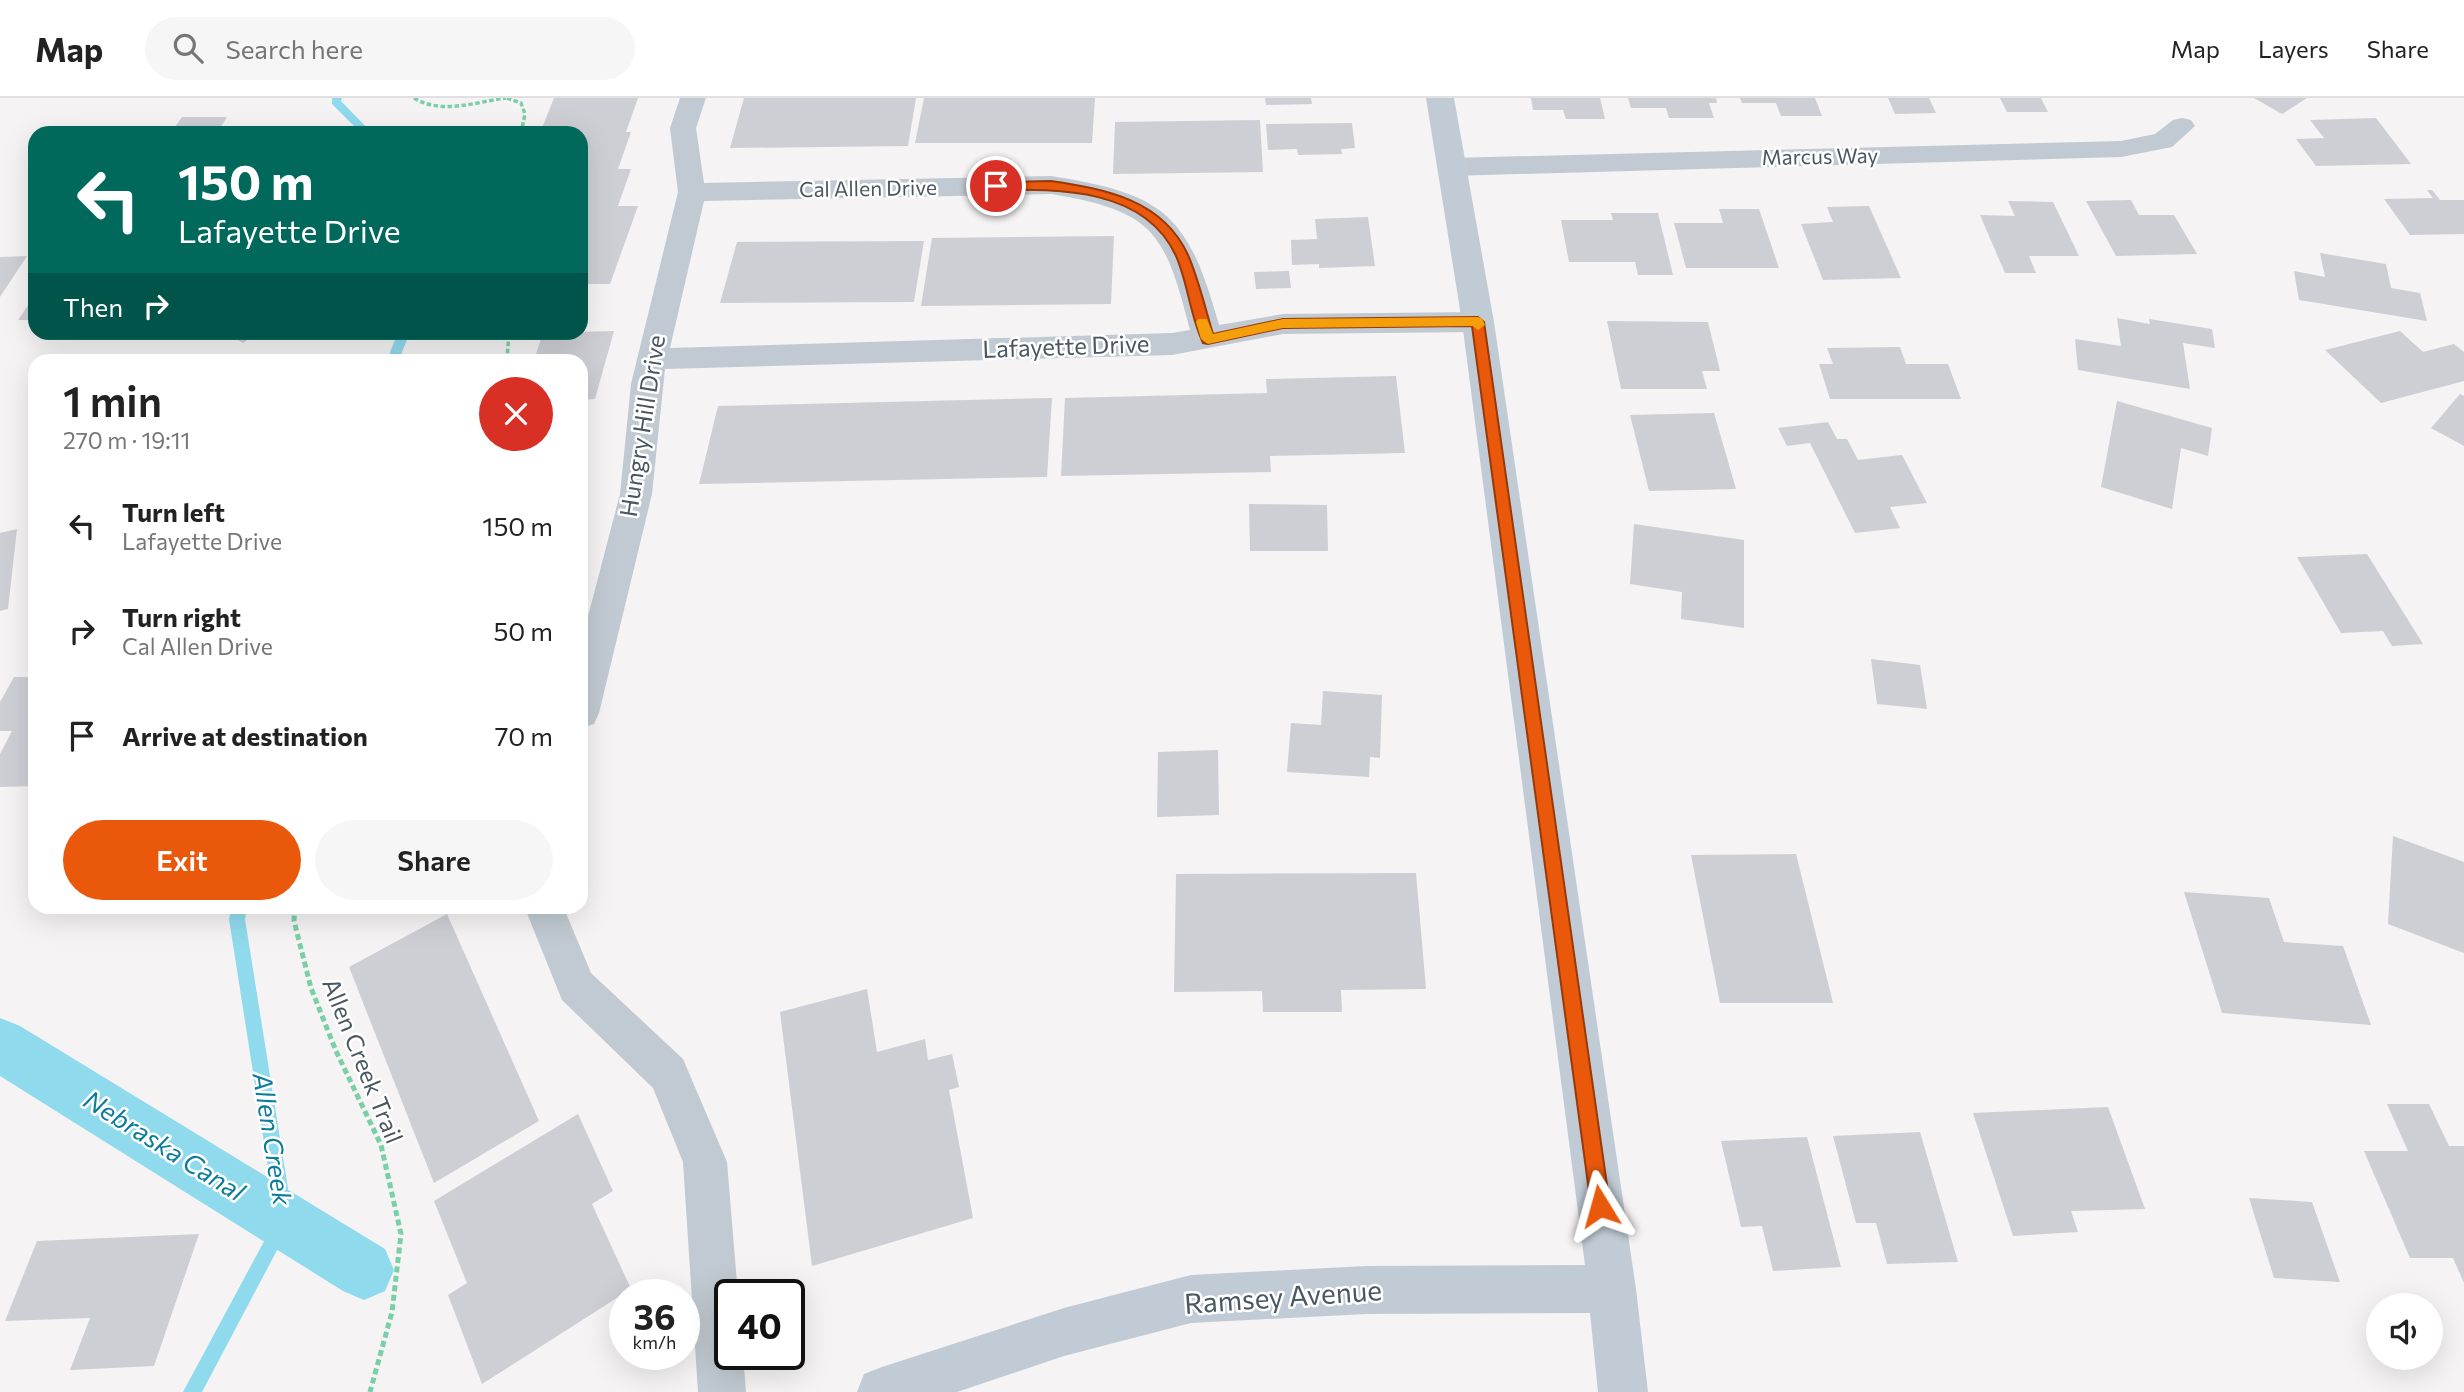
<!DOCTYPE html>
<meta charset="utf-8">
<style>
:root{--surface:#fff;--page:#f6f6f6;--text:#222;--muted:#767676;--line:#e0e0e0;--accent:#ea580c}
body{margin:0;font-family:Commissioner,sans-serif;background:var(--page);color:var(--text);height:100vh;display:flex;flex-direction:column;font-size:26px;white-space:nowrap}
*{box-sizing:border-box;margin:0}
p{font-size:23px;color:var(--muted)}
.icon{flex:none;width:38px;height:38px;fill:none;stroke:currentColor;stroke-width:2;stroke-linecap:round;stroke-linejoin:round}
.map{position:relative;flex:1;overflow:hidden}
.sheet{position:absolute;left:28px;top:256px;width:560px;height:560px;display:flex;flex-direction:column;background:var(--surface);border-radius:21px;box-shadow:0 7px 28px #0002}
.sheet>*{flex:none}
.guide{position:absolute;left:28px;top:28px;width:560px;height:214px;border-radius:21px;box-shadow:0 7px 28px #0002;background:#00695c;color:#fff;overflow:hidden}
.tools{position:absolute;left:2366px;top:1195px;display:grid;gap:14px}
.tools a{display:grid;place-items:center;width:77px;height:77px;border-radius:50%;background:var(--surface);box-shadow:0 7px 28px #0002;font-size:35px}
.speed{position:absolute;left:609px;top:1181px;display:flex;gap:14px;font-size:35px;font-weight:700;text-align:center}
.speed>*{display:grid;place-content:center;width:91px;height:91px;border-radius:50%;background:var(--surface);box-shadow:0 7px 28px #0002;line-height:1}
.speed small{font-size:18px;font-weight:400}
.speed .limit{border:4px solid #111;border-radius:10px;background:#fff;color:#111}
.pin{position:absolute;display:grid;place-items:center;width:60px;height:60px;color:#fff;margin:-30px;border:4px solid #fff;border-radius:50%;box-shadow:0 2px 7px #0007}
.me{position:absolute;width:77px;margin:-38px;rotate:352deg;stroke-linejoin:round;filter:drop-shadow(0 0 5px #0008)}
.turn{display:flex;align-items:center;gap:24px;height:147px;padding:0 35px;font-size:32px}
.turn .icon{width:91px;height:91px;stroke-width:2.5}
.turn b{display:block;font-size:49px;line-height:60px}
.then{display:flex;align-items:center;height:66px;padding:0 35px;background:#0003;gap:14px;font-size:26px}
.round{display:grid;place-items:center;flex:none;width:74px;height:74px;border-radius:37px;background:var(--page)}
.headline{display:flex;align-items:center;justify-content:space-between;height:119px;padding:0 35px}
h1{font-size:42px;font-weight:600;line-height:52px}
.primary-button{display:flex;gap:14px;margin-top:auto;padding:14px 35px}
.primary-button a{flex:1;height:80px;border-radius:42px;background:var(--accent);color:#fff;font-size:28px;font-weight:600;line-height:80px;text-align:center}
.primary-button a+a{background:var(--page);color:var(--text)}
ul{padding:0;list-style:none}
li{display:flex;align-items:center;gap:21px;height:105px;padding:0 35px}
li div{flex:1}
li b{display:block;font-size:26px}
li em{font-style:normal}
header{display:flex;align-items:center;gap:42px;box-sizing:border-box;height:98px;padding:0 35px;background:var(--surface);border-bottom:2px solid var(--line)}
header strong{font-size:33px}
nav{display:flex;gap:38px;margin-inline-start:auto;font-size:24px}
.search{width:490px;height:63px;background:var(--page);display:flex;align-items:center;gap:18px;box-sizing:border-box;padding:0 24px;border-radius:38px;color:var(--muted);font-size:26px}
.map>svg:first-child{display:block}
</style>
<header>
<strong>Map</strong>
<div class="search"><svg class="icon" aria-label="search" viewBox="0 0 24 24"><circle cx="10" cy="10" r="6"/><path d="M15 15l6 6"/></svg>Search here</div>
<nav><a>Map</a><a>Layers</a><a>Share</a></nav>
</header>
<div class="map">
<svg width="2464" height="1294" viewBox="0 0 2464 1294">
<rect width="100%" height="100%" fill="#f5f3f3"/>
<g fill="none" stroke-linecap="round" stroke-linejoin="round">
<path fill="#90daee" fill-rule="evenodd" d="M332 0H342L341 3 372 35H361L332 6Z
M398 234H410L399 262H387Z
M232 808H247L245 821 293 1122 202 1294H183L276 1121 229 821Z"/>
<path fill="#90daee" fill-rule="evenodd" d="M0 920 20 928 385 1151 394 1172 385 1193 364 1202 343 1193 0 978Z"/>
</g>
<path fill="#cdcfd5" d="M554 0H638L626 34H631L618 71H631L618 108H638L610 186H581V35H540Z
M744 0H916L908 48 730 50Z
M924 0H1095L1092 45H915Z
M1265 0H1311L1312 6 1266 7Z
M1531 0H1600L1605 21H1566L1563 12H1533Z
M1628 0H1716L1717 5H1709L1714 20H1669L1666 10H1631Z
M1740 0H1815L1822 18H1781L1776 5H1742Z
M1888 0H1929L1936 15 1895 16Z
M2000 0H2041L2048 14H2007Z
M2254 0H2307L2282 16Z
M182 19H227L217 35H171Z
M2376 20 2411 66 2316 68 2296 41 2324 40 2310 22Z
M1260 22 1263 74 1113 76 1115 24Z
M1352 25 1355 50 1341 51 1342 56 1298 57 1297 51 1268 52 1266 26Z
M2427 92H2432L2440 102H2464V136L2410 137 2384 101 2433 100Z
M2131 102 2139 117H2174L2197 156 2116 158 2086 103Z
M2008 103 2053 104 2079 158H2029L2036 175H2005L1980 117 2015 118Z
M1869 108 1901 180 1823 182 1801 126 1833 124 1827 109Z
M1719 111H1759L1779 170H1686L1674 125H1723Z
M1611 115H1658L1673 177H1638L1635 164H1569L1561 122H1613Z
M1368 119 1375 168 1319 170V166L1292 167 1291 142 1317 141 1315 121Z
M1114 138 1111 206 921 208 932 140Z
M924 143 914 204 720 205 737 144Z
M2320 155 2386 166 2391 190 2420 195 2427 223 2299 202 2294 173 2325 179Z
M27 158 0 199V159Z
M1289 173 1291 190 1256 191 1254 174Z
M35 197V222H18Z
M2117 220 2150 226 2149 221 2212 231 2215 250 2183 245 2190 291 2078 272 2075 241 2121 248Z
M1607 223 1708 224 1720 273H1702L1707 291H1621Z
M614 233 595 301 581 302V262H534L543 235Z
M2400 233 2423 254 2454 246 2464 254V283L2381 305 2325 252Z
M225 234H258L243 245Z
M1900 249 1906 266H1948L1961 301H1830L1819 266H1833L1827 250Z
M1396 278 1405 355 1270 358 1271 374 1061 378 1065 300 1267 295 1266 281Z
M2460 296 2464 298V348L2431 330Z
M1052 300 1047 379 699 386 718 308Z
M2117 303 2212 330 2208 358 2181 350 2172 411 2101 389Z
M1714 315 1736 391 1649 393 1630 317Z
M1828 324 1837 341H1847L1858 362 1902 357 1927 405 1890 409 1900 430 1855 435 1810 345 1787 348 1778 330Z
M1249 406 1327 407 1328 453H1250Z
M1634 426 1744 442V530L1681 521 1682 494 1630 486Z
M17 431 8 511 0 513V435Z
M2367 456 2423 546 2392 548 2383 533 2341 535 2297 459Z
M1871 561 1920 567 1927 611 1877 606Z
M14 579H35V688L0 689V656L12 633H0V604Z
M1323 593 1382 597 1380 660 1370 659 1369 679 1287 674 1291 625 1321 627Z
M1218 652 1219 717 1157 719 1158 654Z
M2393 738 2464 764V855L2388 826Z
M1796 756 1833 905H1720L1691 757Z
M1416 775 1426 891 1341 892 1342 914H1263L1262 893 1174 894 1176 776Z
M2184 794 2269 800 2284 844 2343 848 2371 927 2222 915Z
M315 808H449V811L313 815Z
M447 816 539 1023 434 1085 349 869Z
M867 891 877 954 925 941 928 962 952 956 959 989 949 992 973 1120 812 1168 780 914Z
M2387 1006H2429L2449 1048H2464V1185L2453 1160H2410L2364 1053H2408Z
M2108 1009 2145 1111 2071 1113 2078 1134 2013 1138 1973 1015Z
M578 1016 613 1093 592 1106 631 1191 482 1286 448 1197 467 1185 434 1103Z
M1920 1034 1958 1164 1887 1166 1876 1125H1856L1833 1038Z
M1807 1039 1841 1169 1773 1173 1762 1128 1741 1129 1721 1043Z
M2249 1100 2312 1104 2340 1184 2274 1180Z
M199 1136 154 1268 70 1272 90 1220 5 1223 37 1143Z"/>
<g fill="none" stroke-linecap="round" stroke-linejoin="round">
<path stroke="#7ad0a6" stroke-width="3.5" stroke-dasharray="4.5 2.5" stroke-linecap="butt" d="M414 0C442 17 475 4 506 0
M507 0 521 5 525 16 521 35
M507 262 509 234"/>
<path stroke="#7ad0a6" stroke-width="5" stroke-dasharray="6 3.5" stroke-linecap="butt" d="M295 808 294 823 311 890 336 953 381 1047 401 1136 392 1214 370 1294"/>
<path fill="#c1cad2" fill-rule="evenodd" d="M680 0H706L696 30 704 85 1051 78C1165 96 1188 116 1219 227L1283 216 1478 214 1489 217 1493 224 1489 231 1478 234 1283 236 1172 257 665 271 652 396 599 615 594 626 581 630V545L620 396 631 286 678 94 670 30ZM1051 96C1155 113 1165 135 1190 232L1172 235 670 250 704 103Z
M2182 20 2191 22 2195 28 2172 49 2121 59 1451 78 1441 75 1437 69 1441 63 1451 60 2121 43 2155 36 2173 22Z
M524 808H563L591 875 683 961 727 1064 738 1197H730V1256H743L746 1294H698L683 1064 653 990 562 902Z"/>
<path fill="#c1cbd6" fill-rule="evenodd" d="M1426 0H1454L1494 224 1636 1191 1648 1294H1598L1590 1215 1366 1216 1191 1225 1064 1258 957 1294H857L864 1276 882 1269 1064 1210 1191 1177 1366 1168 1585 1167 1462 224Z"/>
</g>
<path fill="#ea580c" stroke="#983908" stroke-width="2" d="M1051 83C1106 91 1163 102 1188 157 1199 182 1205 210 1213 236L1283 221 1478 219 1484 224 1610 1108 1607 1115 1600 1118 1594 1115 1591 1108 1472 228 1283 230 1208 246 1203 245C1190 218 1188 185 1176 158 1145 90 1059 91 996 92L990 88 996 84Z"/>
<path fill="#f59e0b" d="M1478 219 1482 220 1485 227 1478 232 1473 228 1283 230 1208 246 1201 241 1196 224 1198 221H1207L1213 236 1283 221Z"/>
<g text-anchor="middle" stroke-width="5" stroke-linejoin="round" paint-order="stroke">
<g font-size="21" fill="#4a5661" stroke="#fff">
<text transform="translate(1820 59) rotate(-1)" y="7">Marcus Way</text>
<text transform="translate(868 91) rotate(-1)" y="7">Cal Allen Drive</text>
</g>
<g font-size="24" fill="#4a5661" stroke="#fff">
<text transform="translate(1066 249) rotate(-2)" y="8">Lafayette Drive</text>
<text transform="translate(643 328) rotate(-81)" y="8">Hungry Hill Drive</text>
<text transform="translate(362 963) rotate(68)" y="8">Allen Creek Trail</text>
</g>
<g font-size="26" font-style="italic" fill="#0c7c9b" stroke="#fff">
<text transform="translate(272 1041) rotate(81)" y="9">Allen Creek</text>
<text transform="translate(164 1048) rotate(32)" y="9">Nebraska Canal</text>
</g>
<g font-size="28" fill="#4a5661" stroke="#fff">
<text transform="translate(1283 1199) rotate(-4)" y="10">Ramsey Avenue</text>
</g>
</g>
</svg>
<div class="tools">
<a><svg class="icon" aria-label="sound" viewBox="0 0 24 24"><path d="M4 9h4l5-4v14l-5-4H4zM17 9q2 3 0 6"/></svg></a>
</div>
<div class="speed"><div>36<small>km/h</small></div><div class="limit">40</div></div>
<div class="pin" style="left:996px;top:88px;background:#d93025"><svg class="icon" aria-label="arrive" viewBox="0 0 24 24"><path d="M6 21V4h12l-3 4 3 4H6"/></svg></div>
<svg class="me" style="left:1600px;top:1108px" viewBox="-20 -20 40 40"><path d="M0-17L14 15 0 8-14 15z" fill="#ea580c" stroke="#fff" stroke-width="4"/></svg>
<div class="guide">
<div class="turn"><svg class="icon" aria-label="left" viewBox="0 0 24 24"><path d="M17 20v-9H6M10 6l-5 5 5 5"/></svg><div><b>150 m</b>Lafayette Drive</div></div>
<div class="then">Then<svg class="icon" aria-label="right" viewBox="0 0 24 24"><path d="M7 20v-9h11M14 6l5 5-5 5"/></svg></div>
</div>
<section class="sheet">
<div class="headline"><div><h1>1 min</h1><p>270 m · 19:11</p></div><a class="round" style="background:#d93025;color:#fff"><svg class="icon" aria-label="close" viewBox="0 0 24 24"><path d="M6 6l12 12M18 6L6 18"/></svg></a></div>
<ul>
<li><svg class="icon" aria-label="left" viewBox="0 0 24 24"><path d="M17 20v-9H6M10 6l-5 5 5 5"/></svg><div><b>Turn left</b><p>Lafayette Drive</p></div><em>150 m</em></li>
<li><svg class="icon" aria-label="right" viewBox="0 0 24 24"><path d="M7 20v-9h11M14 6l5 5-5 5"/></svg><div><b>Turn right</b><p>Cal Allen Drive</p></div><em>50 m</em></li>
<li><svg class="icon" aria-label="arrive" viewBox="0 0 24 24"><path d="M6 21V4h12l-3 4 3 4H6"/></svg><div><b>Arrive at destination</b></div><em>70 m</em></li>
</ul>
<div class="primary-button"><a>Exit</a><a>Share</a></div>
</section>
</div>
